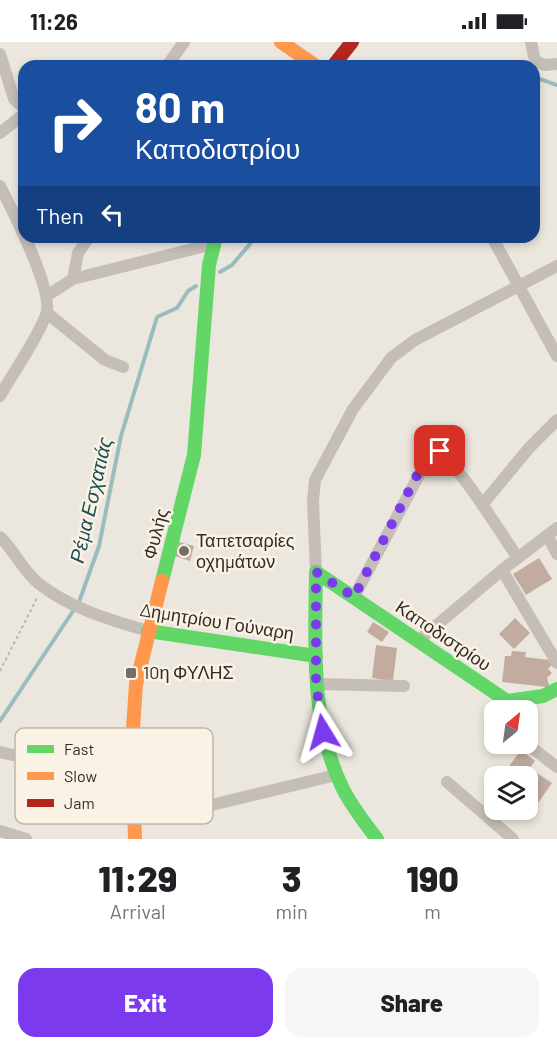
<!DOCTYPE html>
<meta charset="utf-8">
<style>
:root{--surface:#fff;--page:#f6f6f6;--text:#202124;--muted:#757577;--accent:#7c3aed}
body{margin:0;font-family:Barlow,sans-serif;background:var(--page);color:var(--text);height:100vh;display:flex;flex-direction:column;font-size:22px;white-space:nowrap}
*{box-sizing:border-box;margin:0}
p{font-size:20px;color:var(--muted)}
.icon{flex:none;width:33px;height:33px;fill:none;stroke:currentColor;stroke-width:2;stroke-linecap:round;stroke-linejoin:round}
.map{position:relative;height:797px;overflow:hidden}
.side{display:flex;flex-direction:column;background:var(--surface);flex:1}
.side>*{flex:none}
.banner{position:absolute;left:18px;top:18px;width:522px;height:183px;border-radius:18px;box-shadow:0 3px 9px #0003;background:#1a4fa0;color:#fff;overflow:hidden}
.needle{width:39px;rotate:29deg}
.buttons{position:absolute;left:484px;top:658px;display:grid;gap:12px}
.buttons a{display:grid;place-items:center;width:54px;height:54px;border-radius:12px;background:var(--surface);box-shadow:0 3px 9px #0003;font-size:30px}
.pin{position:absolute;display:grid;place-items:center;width:51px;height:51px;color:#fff;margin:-26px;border-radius:12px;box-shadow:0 3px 9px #0006}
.me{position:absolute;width:66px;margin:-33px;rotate:352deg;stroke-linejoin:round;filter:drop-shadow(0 0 4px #0008)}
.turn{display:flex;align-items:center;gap:21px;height:126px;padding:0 18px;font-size:27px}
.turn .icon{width:78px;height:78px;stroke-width:2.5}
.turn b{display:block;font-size:42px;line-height:51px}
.then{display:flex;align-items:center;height:57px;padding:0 18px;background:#0003;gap:12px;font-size:22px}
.eta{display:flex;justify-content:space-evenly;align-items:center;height:102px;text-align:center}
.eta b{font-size:36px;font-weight:800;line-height:42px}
.primary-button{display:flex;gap:12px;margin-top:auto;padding:12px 18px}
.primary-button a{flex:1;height:69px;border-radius:18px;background:var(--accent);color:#fff;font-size:24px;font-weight:800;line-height:69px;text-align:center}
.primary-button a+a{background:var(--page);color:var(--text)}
.status{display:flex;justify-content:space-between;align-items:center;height:42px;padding:0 30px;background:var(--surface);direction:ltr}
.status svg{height:16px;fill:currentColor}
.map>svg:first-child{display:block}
</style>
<div class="status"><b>11:26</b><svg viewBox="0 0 49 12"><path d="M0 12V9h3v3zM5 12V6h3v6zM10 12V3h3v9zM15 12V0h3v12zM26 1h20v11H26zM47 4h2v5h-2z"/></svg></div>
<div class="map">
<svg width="557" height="797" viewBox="0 0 557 797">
<rect width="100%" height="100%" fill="#ece7de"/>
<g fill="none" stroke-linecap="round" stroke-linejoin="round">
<path stroke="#99bcbe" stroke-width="4" d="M534 35 557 43
M220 230 232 223 256 195
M0 679 79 560 99 504 121 394 157 275 177 266 188 249 196 244"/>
</g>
<path fill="#c1ac9f" d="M179 500 194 504 190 519 175 514Z
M539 516 552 537 526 553 513 532Z
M515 576 530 591 514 607 499 592Z
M373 580 389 590 382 600 367 590Z
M376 603 397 606 393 639 372 636Z
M512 609 526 610 525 615 549 618 552 623 548 627 552 631 547 636 549 643 547 645 502 640 505 614H511Z
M521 708 535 719 523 735H518L507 727Z
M537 731 552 741 538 761 528 755V745Z"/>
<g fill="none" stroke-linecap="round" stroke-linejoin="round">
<path stroke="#bdb7b0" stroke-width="2" stroke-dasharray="3 3" stroke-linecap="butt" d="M0 629 37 556"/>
<path stroke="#c5beb7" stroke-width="12" d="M531 0 535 19 545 23 557 22
M0 12 14 57 24 66
M167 24 184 0
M0 91 24 72
M0 144C12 168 55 250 46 273 36 299 14 329 0 354
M492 195 557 314
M73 237 78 211 89 195
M48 253 73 237 213 202
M47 271 105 318 123 325
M482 463 529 406 557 378
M547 493 557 512
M0 495C15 509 22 528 38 541 69 566 110 578 148 589
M502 528 557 621
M316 530 313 459 315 438 353 367 391 316 415 298 557 224
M354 555 433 407C453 412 503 495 518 516
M418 599 502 528 557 486
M316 642 404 644
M527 702 557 725
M0 710 133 740
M447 740 513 797
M203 765 336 733
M0 789 26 797"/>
<path stroke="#63d668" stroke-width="14" d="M316 530 507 659 543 654 557 647
M316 530C315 604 310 680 343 747 352 765 365 781 377 797
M162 539 194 413 209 223 216 195
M148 589 316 614"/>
<path stroke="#ff974d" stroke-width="14" d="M281 0 316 24
M135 797 132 701 136 642 162 539"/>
<path stroke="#b3261e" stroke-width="14" d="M333 24 352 0"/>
</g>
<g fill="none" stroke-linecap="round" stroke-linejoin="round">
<path stroke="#7c3aed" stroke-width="10" stroke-dasharray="0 18" d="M323 690 316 642V530L354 555 429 410 433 407 440 409"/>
</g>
<g fill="#756d66" stroke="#faf2e4" stroke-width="2">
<circle cx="184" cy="509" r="6"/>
<rect x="125" y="625" width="12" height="12" rx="3"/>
</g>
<g text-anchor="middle" stroke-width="5" stroke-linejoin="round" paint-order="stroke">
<g font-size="18" fill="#352c26" stroke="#faf2e4">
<text transform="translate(156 492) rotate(-75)" y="6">Φυλής</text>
<text transform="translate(217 580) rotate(9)" y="6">Δημητρίου Γούναρη</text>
<text transform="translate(443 594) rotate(34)" y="6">Καποδιστρίου</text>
</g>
<g font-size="18" fill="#352c26" stroke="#faf2e4" text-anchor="start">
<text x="196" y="505">Ταπετσαρίες<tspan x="196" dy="21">οχημάτων</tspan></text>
<text x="143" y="637">10η ΦΥΛΗΣ</text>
</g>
<g font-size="20" font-style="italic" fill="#1a4f58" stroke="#faf2e4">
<text transform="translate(91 458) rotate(-77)" y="7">Ρέμα Εσχατιάς</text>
</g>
</g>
<rect x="15" y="686" width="198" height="96" rx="9" fill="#faf2e4" stroke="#bfb7ab" stroke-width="1.5"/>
<rect x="27" y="703" width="27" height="8" fill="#63d668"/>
<rect x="27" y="730" width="27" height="8" fill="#ff974d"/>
<rect x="27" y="757" width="27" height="8" fill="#b3261e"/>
<g font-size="16" fill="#352c26">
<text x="64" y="713">Fast</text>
<text x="64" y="740">Slow</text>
<text x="64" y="767">Jam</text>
</g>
</svg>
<div class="buttons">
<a><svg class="needle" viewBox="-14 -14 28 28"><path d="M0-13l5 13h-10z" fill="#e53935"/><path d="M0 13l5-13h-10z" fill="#757577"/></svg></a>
<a><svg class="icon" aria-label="layers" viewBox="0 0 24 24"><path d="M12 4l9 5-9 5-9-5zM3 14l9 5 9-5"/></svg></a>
</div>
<div class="pin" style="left:440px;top:409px;background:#d93025"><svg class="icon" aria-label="arrive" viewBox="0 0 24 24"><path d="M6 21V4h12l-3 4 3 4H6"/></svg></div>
<svg class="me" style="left:323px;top:690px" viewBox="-20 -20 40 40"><path d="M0-17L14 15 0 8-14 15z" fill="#7c3aed" stroke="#fff" stroke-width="4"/></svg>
<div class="banner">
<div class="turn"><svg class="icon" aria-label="right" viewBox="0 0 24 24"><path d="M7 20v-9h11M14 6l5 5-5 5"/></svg><div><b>80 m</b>Καποδιστρίου</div></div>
<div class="then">Then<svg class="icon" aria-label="left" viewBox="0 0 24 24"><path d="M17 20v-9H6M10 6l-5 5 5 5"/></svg></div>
</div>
</div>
<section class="side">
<div class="eta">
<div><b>11:29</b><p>Arrival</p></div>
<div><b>3</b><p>min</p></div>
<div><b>190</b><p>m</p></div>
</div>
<div class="primary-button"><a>Exit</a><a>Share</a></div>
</section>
